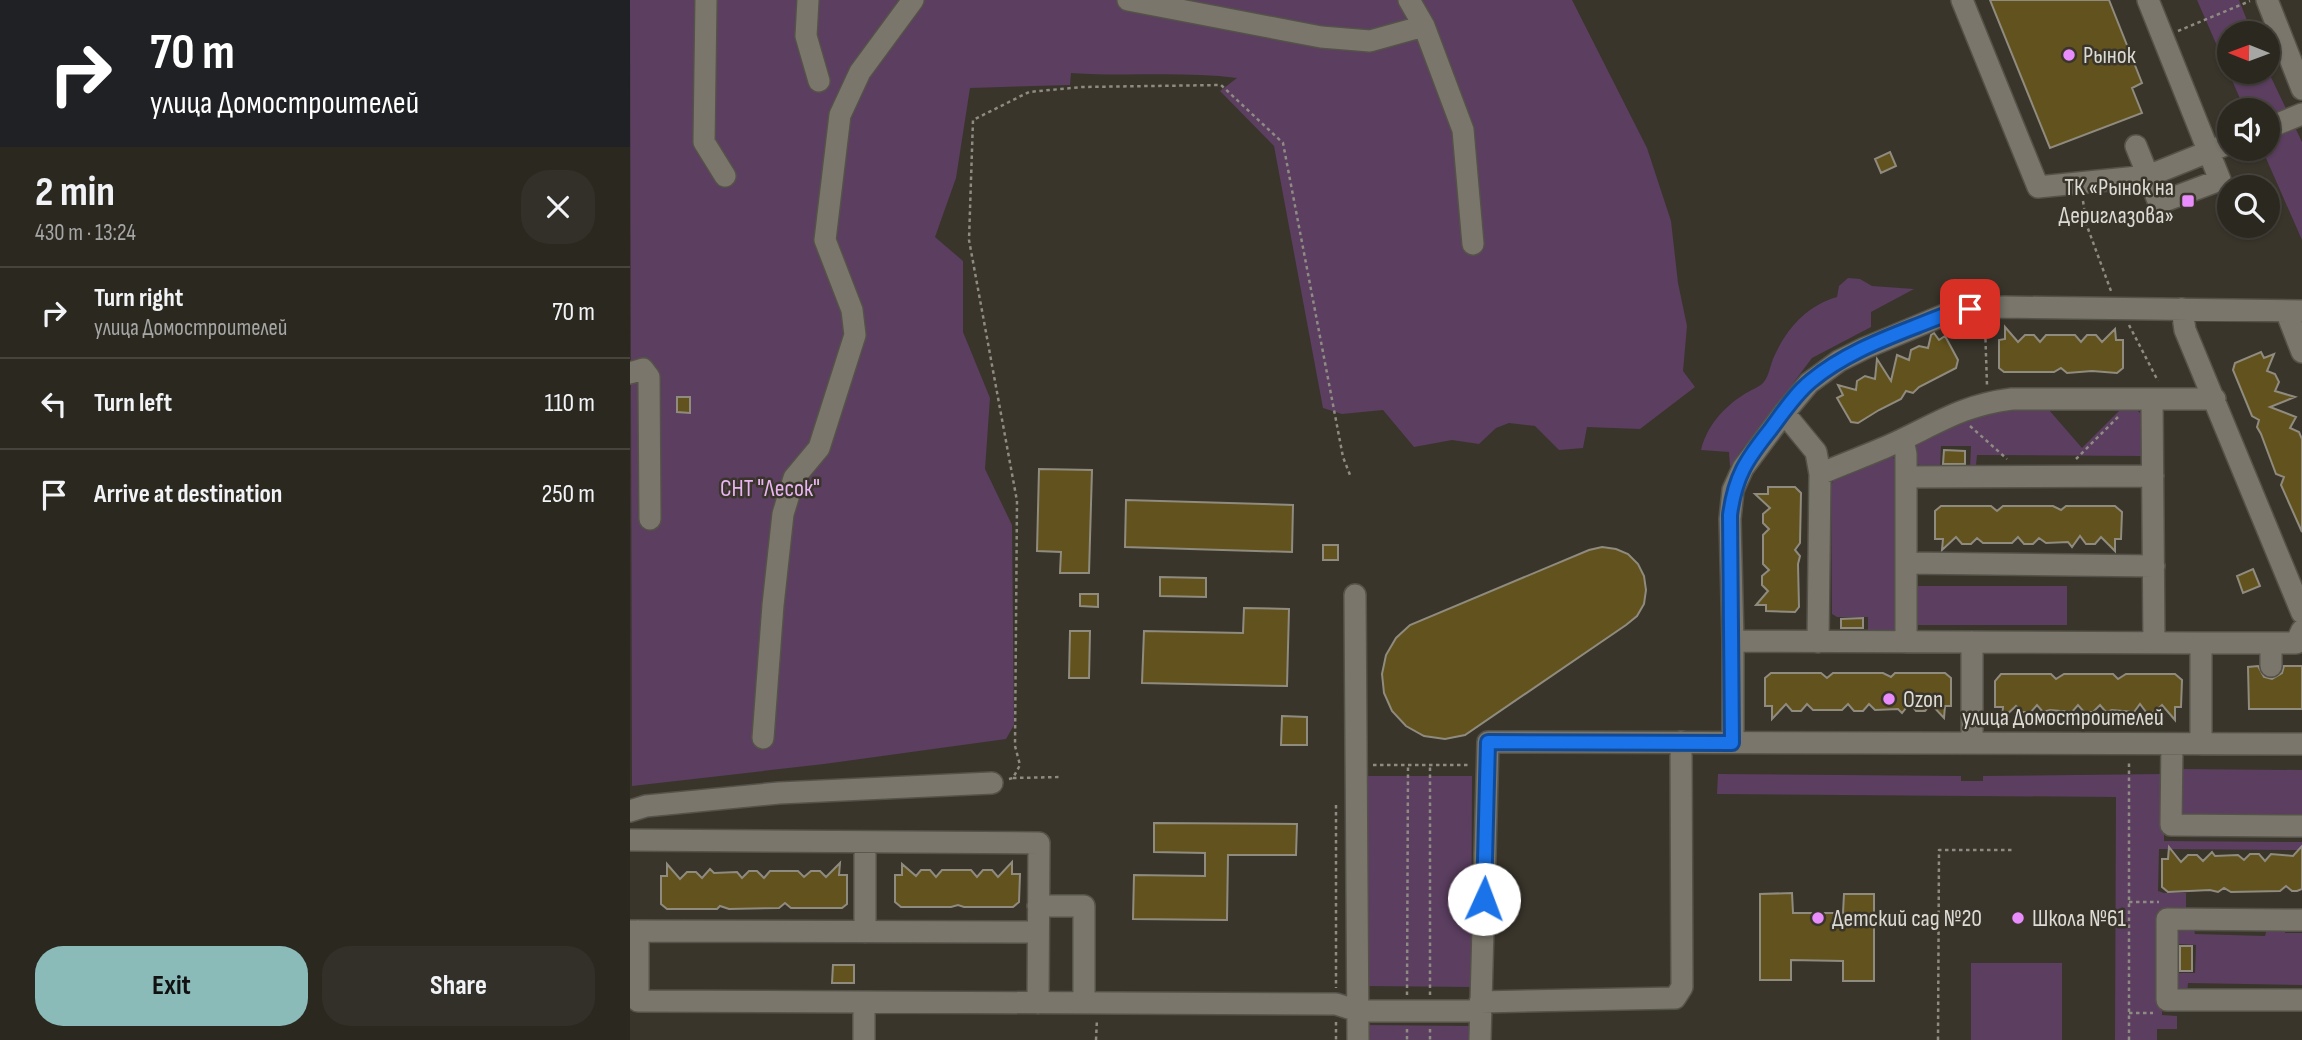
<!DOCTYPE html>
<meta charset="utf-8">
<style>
:root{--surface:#2b2820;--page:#333029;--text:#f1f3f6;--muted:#a6a6a5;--line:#47443e;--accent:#8bbbb9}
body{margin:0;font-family:"Sofia Sans Condensed",sans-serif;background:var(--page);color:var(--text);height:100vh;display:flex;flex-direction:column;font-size:26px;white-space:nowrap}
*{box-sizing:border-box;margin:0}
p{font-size:23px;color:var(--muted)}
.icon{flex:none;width:38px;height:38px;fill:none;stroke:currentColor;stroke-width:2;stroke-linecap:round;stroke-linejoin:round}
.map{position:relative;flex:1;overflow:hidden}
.side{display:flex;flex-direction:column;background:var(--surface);width:630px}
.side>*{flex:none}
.top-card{background:#202124;color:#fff;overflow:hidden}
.needle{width:46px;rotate:271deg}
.controls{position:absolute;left:1587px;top:21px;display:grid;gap:14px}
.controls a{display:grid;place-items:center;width:63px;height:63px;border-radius:50%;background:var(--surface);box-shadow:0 2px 5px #0004,0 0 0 2px var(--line);font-size:35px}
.pin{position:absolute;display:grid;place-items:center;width:60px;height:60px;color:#fff;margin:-30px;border-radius:14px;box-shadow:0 4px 10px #0006}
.me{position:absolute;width:77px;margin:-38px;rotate:2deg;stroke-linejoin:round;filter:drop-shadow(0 0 5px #0008)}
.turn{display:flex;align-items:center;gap:24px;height:147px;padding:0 35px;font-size:32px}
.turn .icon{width:91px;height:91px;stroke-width:2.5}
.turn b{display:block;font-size:49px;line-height:60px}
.round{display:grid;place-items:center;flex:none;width:74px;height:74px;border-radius:28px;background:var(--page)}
.overview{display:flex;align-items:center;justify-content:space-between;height:119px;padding:0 35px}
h1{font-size:42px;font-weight:700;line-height:52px}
.button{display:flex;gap:14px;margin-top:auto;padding:14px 35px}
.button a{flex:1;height:80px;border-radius:28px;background:var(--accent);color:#111;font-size:28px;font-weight:700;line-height:80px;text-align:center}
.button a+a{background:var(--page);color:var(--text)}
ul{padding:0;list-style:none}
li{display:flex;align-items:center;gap:21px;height:91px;padding:0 35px;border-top:2px solid var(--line)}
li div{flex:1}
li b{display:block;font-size:26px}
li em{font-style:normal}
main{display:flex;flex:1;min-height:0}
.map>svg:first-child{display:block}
</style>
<main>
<section class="side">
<div class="top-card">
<div class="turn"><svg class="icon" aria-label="right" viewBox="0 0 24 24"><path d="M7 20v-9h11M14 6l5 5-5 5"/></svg><div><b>70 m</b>улица Домостроителей</div></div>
</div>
<div class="overview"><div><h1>2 min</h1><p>430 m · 13:24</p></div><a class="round"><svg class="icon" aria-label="close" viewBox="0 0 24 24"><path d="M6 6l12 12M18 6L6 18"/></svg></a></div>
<ul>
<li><svg class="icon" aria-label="right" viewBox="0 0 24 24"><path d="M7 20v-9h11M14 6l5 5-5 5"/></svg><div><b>Turn right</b><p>улица Домостроителей</p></div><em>70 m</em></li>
<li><svg class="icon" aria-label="left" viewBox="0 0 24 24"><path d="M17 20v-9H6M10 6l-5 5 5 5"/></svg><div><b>Turn left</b></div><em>110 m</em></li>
<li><svg class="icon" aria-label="arrive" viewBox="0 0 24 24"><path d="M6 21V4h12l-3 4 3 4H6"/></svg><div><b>Arrive at destination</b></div><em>250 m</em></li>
</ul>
<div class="button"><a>Exit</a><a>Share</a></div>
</section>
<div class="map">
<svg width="1672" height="1040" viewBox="0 0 1672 1040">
<rect width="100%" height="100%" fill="#39352b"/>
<path fill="#5b3e60" d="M0 0H942L1017 148 1041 221 1048 283 1057 326 1053 371 1065 387 1010 429 957 427 953 448 929 450 905 426 879 423 866 428 849 444 822 440 784 447 753 410 712 414 693 408 644 146 590 91 607 78C552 71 497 77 441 73L440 85 340 88 326 178 305 237 333 261V332L360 398 355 469 382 525 384 725 376 739 194 764 2 786Z
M1567 0H1609L1622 33H1600V72L1638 71 1672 142V240L1632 149H1638V110H1615Z
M1218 278 1230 279 1242 286 1284 289 1241 312V327L1182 358 1164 382 1154 401 1112 449 1100 467 1099 452 1071 450C1077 426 1093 408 1113 395 1119 391 1127 388 1132 384 1138 379 1140 367 1143 359 1156 329 1176 306 1207 297L1209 286Z
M1347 410H1419L1452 448 1490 410H1507L1511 414V456L1347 455 1346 465 1340 469 1341 446H1311L1310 468 1291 467 1287 463 1286 442Z
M1263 455 1265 463 1266 629 1264 633 1238 639V617H1207L1202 614 1201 485 1205 477Z
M1280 586H1437V625H1280Z
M1549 769 1672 770V817L1554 815 1551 812Z
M1088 774 1331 776V781H1353V776L1534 774V841L1672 842V850L1529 849 1528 891 1534 893H1556V909L1534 910 1532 1015 1547 1016V1029H1527V1040H1485L1486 797 1087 794Z
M736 776H842L841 987 736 986Z
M1547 927 1564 929 1565 934 1635 936 1637 928H1655V933H1672V985L1558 983 1557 994 1549 992 1548 973H1565L1566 945 1549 944Z
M1341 963H1432V1040H1341Z
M736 1025 841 1026V1040H736Z"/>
<path fill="#62521d" stroke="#8f8b7f" stroke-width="2" d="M1360 0H1479L1512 83 1502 88 1512 113 1420 148Z
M1260 152 1266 166 1251 173 1245 159Z
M1375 327 1388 342 1395 335H1404L1410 342 1416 335H1445L1451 342 1457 335H1466L1472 342 1485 329 1486 340H1493V368L1487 373 1462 371 1437 373 1431 368 1424 372H1374L1369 368V340L1375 339Z
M1304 333 1309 340 1315 336 1328 360 1326 368 1289 387 1283 393 1276 391 1271 399 1249 410 1228 423 1221 422 1207 398 1213 395 1208 385 1226 390 1227 381 1235 376 1245 379 1247 359 1261 381 1267 355 1279 360 1281 350 1289 346 1298 348 1301 335Z
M1631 352 1634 358 1644 354 1637 371 1645 374 1649 382 1645 391 1665 397 1640 407 1666 417 1660 428 1669 432 1672 439V532L1651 485 1654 477 1646 474 1631 434 1627 427 1629 420 1622 416 1603 370 1605 363Z
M47 397H60V413L47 412Z
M1314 450 1335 451V464H1313Z
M409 469 462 470 459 573H430L431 552 407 551Z
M1138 487H1165L1171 493 1170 543 1165 550 1170 556 1168 564 1169 607 1165 612 1136 611V605H1126L1138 591 1132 585V576L1139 570 1133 564V535L1139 529 1133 523V514L1140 508 1125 494H1138Z
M496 500 663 505 662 552 495 547Z
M1311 506H1361L1367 511 1373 506H1423L1431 510 1436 506H1485L1492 512 1491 539H1485V551L1471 537 1465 544H1456L1450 536 1442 547 1438 542 1416 543 1409 538 1403 544H1394L1388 537 1382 543H1353L1347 538 1341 544H1332L1326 537 1312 550 1313 539H1305V511Z
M693 545H708V560H693Z
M972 547 986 549 998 554 1008 564 1014 576 1016 590 1014 604 1007 616 996 625 835 735 815 739 794 736 776 726 762 711 754 693 752 674 756 655 766 638 780 625 959 550Z
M1623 569 1630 586 1613 593 1607 576Z
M530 577 576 578V597L530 596Z
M450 594H468V607L450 606Z
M614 608 659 609 657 686 512 683 514 631 613 633Z
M1233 618V628H1211V619Z
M440 631H460L459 678H439Z
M1628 666 1634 677 1642 679 1652 673 1654 666H1672V709H1619L1618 667Z
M1141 673H1191L1197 678 1203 673H1253L1261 677 1265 673H1315L1321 678V706H1315L1314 718 1301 704 1295 711H1286L1280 703 1272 713 1268 709 1245 710 1239 704 1233 711H1224L1218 704 1212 710H1183L1177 704 1171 711H1162L1156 704 1142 719V706H1135V678Z
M1371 674H1421L1426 679 1434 674H1483L1488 679 1496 674H1545L1552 680 1551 707H1545V720L1532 705 1525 712H1516L1510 704 1504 712 1482 710 1476 712 1470 705 1463 712H1454L1448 705 1442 712 1420 710 1413 712 1407 705 1401 712H1392L1386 706 1372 719 1373 707H1365V681Z
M652 716 677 717V745H651Z
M524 823 667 824 666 855H598L597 920 503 919 504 875 575 876V853L524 852Z
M1672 846V889L1667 891H1662L1656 886 1650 891 1601 892 1594 888 1588 892 1580 890 1538 892 1532 887V859H1538L1539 847 1551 862 1558 855H1567L1573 861 1582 852 1585 856 1608 855 1614 860 1620 854H1629L1635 861 1641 854 1663 856Z
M382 862V874H390L389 902 383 907H334L328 905 321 907H271L265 902V875H272V864L286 876 291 870H300L306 877 312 870H341L347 877 353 870H362L368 877Z
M210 863 209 875H217V904L212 908H161L155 903 149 908 99 909 90 906 87 909H37L31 904V876H37V864L50 879 57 872H66L72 878 80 869 84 873 107 872 112 878 119 871H127L134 878 140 871H168L174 877 181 871H190L196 877Z
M1162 893 1163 913H1213L1214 894H1244V981H1213V961L1161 960V980H1130V894Z
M1550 946H1562V971H1550Z
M203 965H224V983H202Z"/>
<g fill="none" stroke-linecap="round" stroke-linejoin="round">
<g stroke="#555249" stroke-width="24">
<path id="minor" d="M76 0 74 142 95 176
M178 0 176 36 189 81
M498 0 691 37 740 41 794 26
M779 0 794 26 833 130 843 244
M1332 0 1408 187 1518 176 1600 143
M1637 0 1672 89
M1638 128 1672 114
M1506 146 1529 203 1590 180 1518 0
M1552 309 1555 330 1672 613
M1656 311 1672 352
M0 373 13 369 19 377 20 519
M1522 400 1524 643
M1154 413 1186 452 1190 474 1188 642
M1273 439 1276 454V642
M1190 474C1215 463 1241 454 1265 443 1308 423 1333 405 1382 399H1585
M1276 477 1523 476
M1276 563 1524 566
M725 595 728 1040
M1103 641 1100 519 1103 490 1113 468 1154 413 1179 383 1209 361 1235 348 1326 310 1374 307 1672 311
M1571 643H1666L1672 630
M1641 643V666
M133 738 143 605 153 514 164 478 189 448 225 335 222 310 195 240 210 115 230 72 283 0
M1103 742V641L1571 643V744
M1342 743V642
M1542 744 1541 825 1672 826
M0 811 16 806 149 793 362 783
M0 840 409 843 408 1003
M235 842V932
M408 906H454V1003
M1672 920 1537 919V1000H1672
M0 931 408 932
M8 931V1001L706 1004 728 1011H850
M234 1002V1040
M850 1002 1045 998 1052 987 1051 742
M850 1040 858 742 1672 744"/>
</g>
<path stroke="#8e8b83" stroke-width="2.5" stroke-dasharray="3.5 3.5" stroke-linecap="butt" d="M1548 31 1620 1
M1453 201 1457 226 1481 291
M1355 325 1357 385
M1499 325 1528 381
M1340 426 1377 459
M1446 459 1488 417
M743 765H841
M383 778 431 777
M379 779 383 778 390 765 385 746 387 501 339 240 343 120 399 92 452 87 591 85 653 143 713 457 720 475
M706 805V988
M1499 902H1529
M777 995 778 766
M800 995V766
M1499 1013H1523
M706 1022V1040
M777 1029V1040
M800 1029V1040
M466 1040 467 1019
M1308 1040 1309 850H1385
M1499 1040V760"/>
<use href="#minor" stroke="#7a766b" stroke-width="21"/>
</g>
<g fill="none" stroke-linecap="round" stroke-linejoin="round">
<g stroke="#114b97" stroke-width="18">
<path id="route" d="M854 899 858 742 1102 743 1100 515C1105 477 1116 460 1140 430 1152 414 1165 394 1181 381 1211 356 1248 341 1284 327 1303 320 1320 311 1340 309"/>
</g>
<use href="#route" stroke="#1a73e8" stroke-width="12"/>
</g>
<g fill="#ea8dfc" stroke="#39352b" stroke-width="2.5">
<circle cx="1439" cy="55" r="7"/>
<rect x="1551" y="194" width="14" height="14" rx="3.5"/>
<circle cx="1259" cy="699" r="7"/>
<circle cx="1188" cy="918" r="7"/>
<circle cx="1388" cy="918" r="7"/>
</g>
<g text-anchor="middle" stroke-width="5" stroke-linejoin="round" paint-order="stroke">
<g font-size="24" fill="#dcdad4" stroke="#39352b" text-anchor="start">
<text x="1453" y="63">Рынок</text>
<text x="1544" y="195" text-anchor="end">ТК «Рынок на<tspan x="1544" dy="28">Дериглазова»</tspan></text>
<text x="1273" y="707">Ozon</text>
<text x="1202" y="926">Детский сад №20</text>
<text x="1402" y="926">Школа №61</text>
</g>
<g font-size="24" fill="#eab5f4" stroke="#39352b">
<text x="140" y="496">СНТ "Лесок"</text>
</g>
<g font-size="24" fill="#dcdad4" stroke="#39352b">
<text x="1433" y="725">улица Домостроителей</text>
</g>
</g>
</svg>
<div class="controls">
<a><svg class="needle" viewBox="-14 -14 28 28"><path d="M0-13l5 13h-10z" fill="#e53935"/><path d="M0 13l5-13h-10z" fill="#a6a6a5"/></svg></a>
<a><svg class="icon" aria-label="sound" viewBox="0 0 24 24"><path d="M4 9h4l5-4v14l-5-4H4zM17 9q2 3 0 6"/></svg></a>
<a><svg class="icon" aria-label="search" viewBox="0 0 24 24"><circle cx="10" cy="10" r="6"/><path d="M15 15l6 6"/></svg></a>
</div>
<div class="pin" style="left:1340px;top:309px;background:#d93025"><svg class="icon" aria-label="arrive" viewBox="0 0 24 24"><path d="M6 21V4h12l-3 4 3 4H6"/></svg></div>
<svg class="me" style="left:854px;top:899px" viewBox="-20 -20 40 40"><circle r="19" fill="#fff"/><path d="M0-13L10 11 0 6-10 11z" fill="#1a73e8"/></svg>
</div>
</main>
